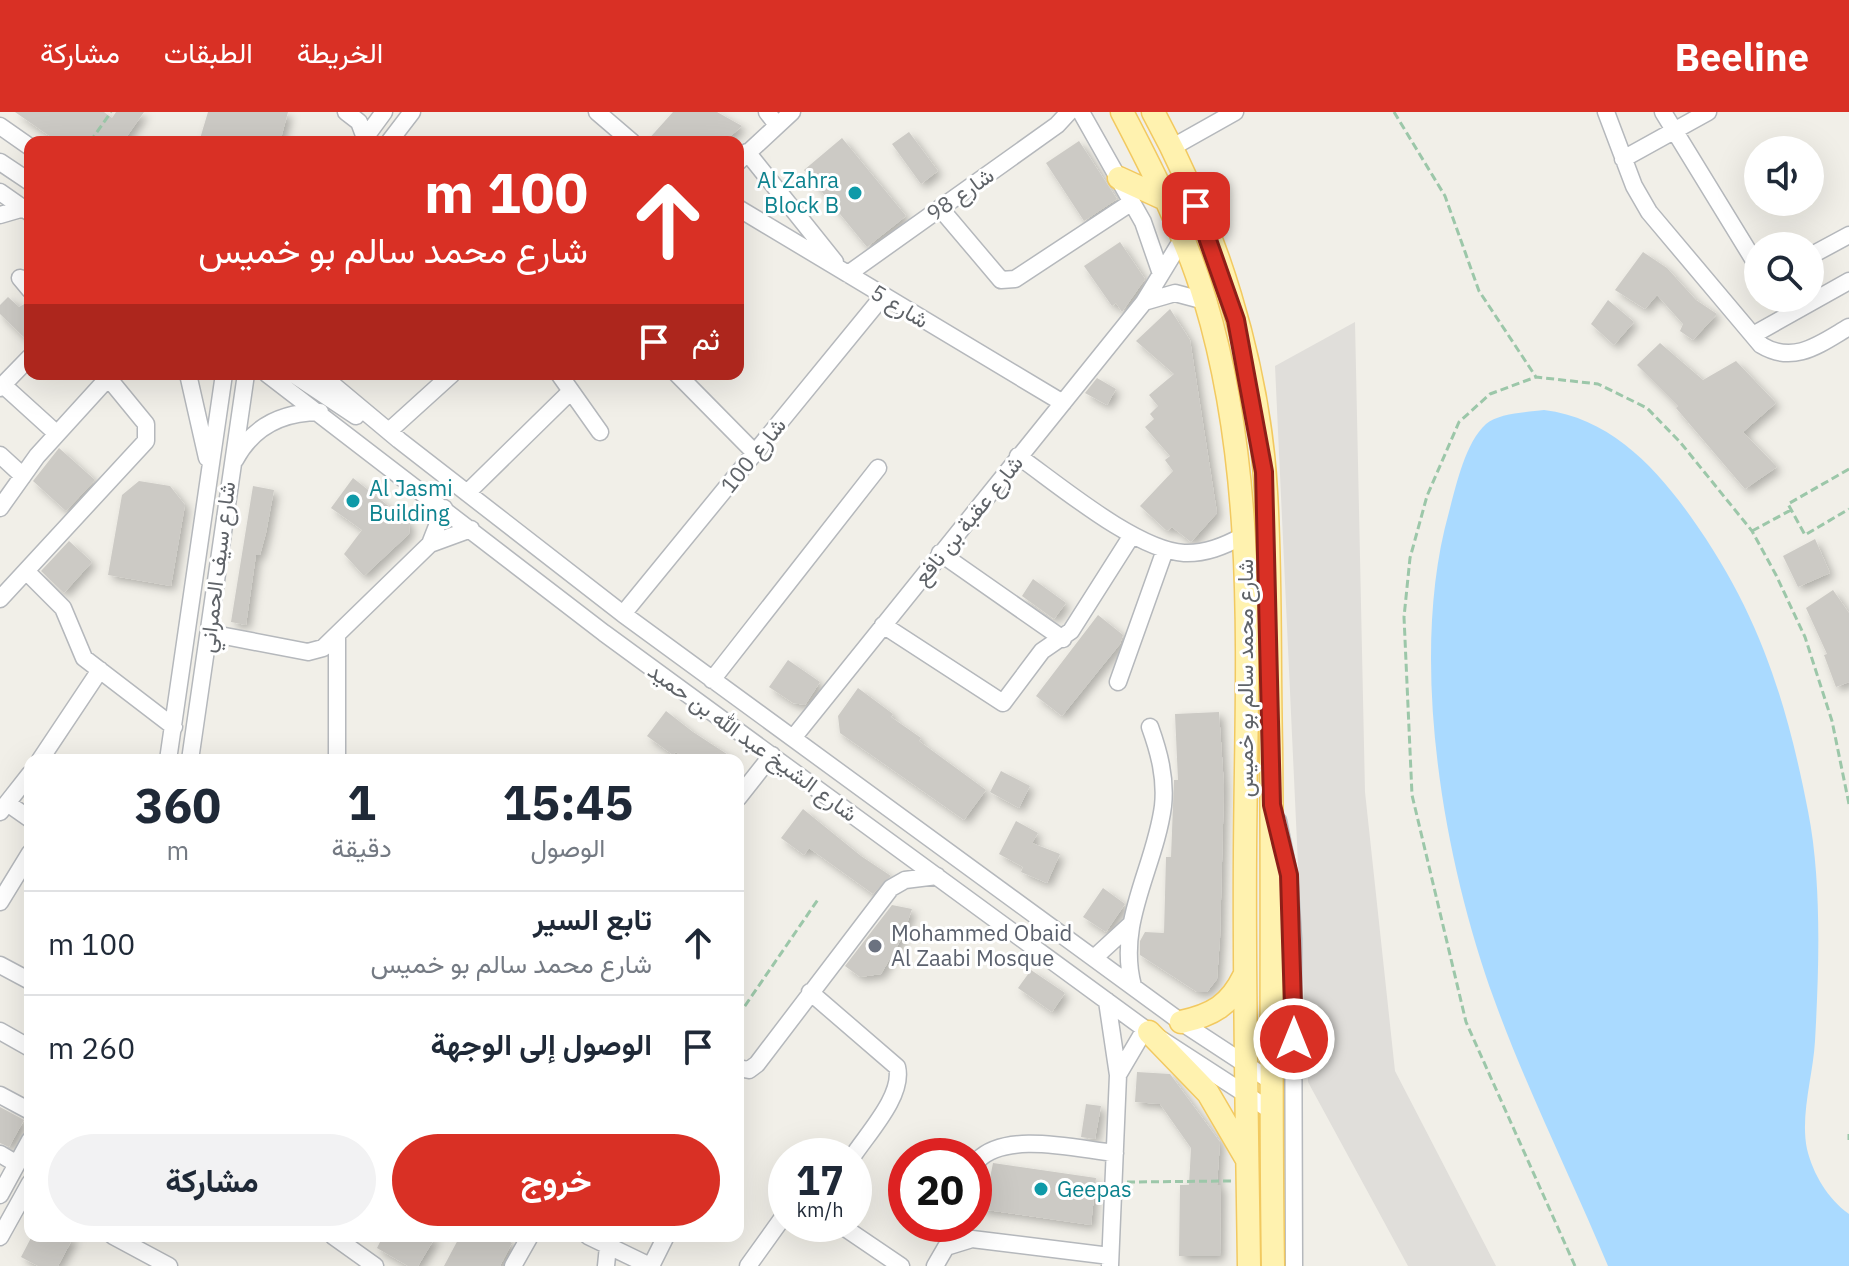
<!DOCTYPE html>
<html lang="ar">
<meta charset="utf-8">
<style>
:root{--surface:#fff;--page:#f2f2f3;--text:#1f2937;--muted:#747a83;--line:#e0e1e3;--accent:#d93025}
body{margin:0;font-family:"IBM Plex Sans",Vazirmatn,sans-serif;background:var(--page);color:var(--text);direction:rtl;height:100vh;display:flex;flex-direction:column;font-size:30px;white-space:nowrap}
*{box-sizing:border-box;margin:0}
p{font-size:26px;color:var(--muted)}
.icon{flex:none;width:44px;height:44px;fill:none;stroke:currentColor;stroke-width:2;stroke-linecap:round;stroke-linejoin:round}
.map{position:relative;flex:1;overflow:hidden;direction:ltr}
.panel{position:absolute;left:24px;top:642px;width:720px;height:488px;display:flex;flex-direction:column;background:var(--surface);border-radius:16px;box-shadow:0 8px 32px #0002;direction:rtl}
.panel>*{flex:none}
.guide{position:absolute;left:24px;top:24px;width:720px;height:244px;border-radius:16px;box-shadow:0 8px 32px #0002;direction:rtl;background:#d93025;color:#fff;overflow:hidden}
.fabs{position:absolute;left:1744px;top:24px;display:grid;gap:16px}
.fabs a{display:grid;place-items:center;width:80px;height:80px;border-radius:50%;background:var(--surface);box-shadow:0 8px 32px #0002;font-size:40px}
.speed{position:absolute;left:768px;top:1026px;display:flex;gap:16px;font-size:40px;font-weight:700;text-align:center}
.speed>*{display:grid;place-content:center;width:104px;height:104px;border-radius:50%;background:var(--surface);box-shadow:0 8px 32px #0002;line-height:1}
.speed small{font-size:20px;font-weight:400}
.speed .limit{border:12px solid #d22;background:#fff;color:#111}
.pin{position:absolute;display:grid;place-items:center;width:68px;height:68px;color:#fff;margin:-34px;border-radius:16px;box-shadow:0 4px 12px #0006}
.me{position:absolute;width:88px;margin:-44px;rotate:0deg;stroke-linejoin:round;filter:drop-shadow(0 0 6px #0008)}
.turn{display:flex;align-items:center;gap:28px;height:168px;padding:0 24px;font-size:36px}
.turn .icon{width:104px;height:104px;stroke-width:2.5}
.turn b{display:block;font-size:56px;line-height:68px}
.then{display:flex;align-items:center;height:76px;padding:0 24px;background:#0003;gap:16px;font-size:30px}
.eta{display:flex;justify-content:space-evenly;align-items:center;height:136px;text-align:center}
.eta b{font-size:48px;font-weight:700;line-height:56px}
.button{display:flex;gap:16px;margin-top:auto;padding:16px 24px}
.button a{flex:1;height:92px;border-radius:48px;background:var(--accent);color:#fff;font-size:32px;font-weight:700;line-height:92px;text-align:center}
.button a+a{background:var(--page);color:var(--text)}
ul{padding:0;list-style:none}
li{display:flex;align-items:center;gap:24px;height:104px;padding:0 24px;border-top:2px solid var(--line)}
li div{flex:1}
li b{display:block;font-size:30px}
li em{font-style:normal}
header{display:flex;align-items:center;gap:48px;box-sizing:border-box;height:112px;padding:0 40px;background:var(--accent);color:#fff}
header strong{font-size:38px}
nav{display:flex;gap:44px;margin-inline-start:auto;font-size:28px}
.map>svg:first-child{display:block}
</style>
<header>
<strong>Beeline</strong>
<nav><a>الخريطة</a><a>الطبقات</a><a>مشاركة</a></nav>
</header>
<div class="map">
<svg width="1849" height="1154" viewBox="0 0 1849 1154">
<defs>
<filter id="shadow"><feDropShadow dx="4.5" dy="4.5" stdDeviation="4" flood-color="#0004"/></filter>
</defs>
<rect width="100%" height="100%" fill="#f1efe8"/>
<path fill="#e0deda" d="M1355 210 1365 680 1395 959 1496 1154H1408L1308 970 1275 254Z"/>
<path fill="#aadaff" d="M1544 298C1609 306 1654 353 1691 405 1758 499 1786 586 1808 699 1822 769 1819 858 1815 929 1813 964 1800 1003 1807 1037 1813 1062 1828 1087 1849 1102V1154H1608C1571 1065 1527 978 1494 887 1443 747 1408 545 1449 400 1456 374 1465 331 1486 312 1498 301 1528 300 1544 298Z"/>
<path fill="#cccac5" filter="url(#shadow)" d="M15 0H104L112 6 116 0H144L123 30H58Z
M208 0H288L280 30H199Z
M673 0H717L742 14 724 30H646Z
M909 20 938 59 921 72 892 32Z
M842 26 906 104 867 135 804 58Z
M1079 29 1117 87 1084 109 1046 51Z
M1120 130 1145 167 1122 200 1116 191 1112 194 1084 154Z
M1643 140 1667 156 1696 188 1717 202 1693 228 1680 219 1683 212 1657 183 1645 197 1615 178Z
M8 185 19 195 30 189V231L0 202V193Z
M1608 188 1634 210 1614 233 1591 212Z
M1170 197 1190 228 1217 401 1191 430 1172 415 1167 419 1140 394 1173 359 1165 348 1170 344 1145 315 1154 307 1150 302 1158 294 1149 283 1174 262 1136 229Z
M1660 231 1703 268 1736 249 1776 291 1743 320 1777 355 1745 377 1676 296 1678 294 1637 253Z
M1097 266 1116 277 1107 293 1085 281Z
M59 336 95 368 66 399 33 369Z
M353 366 410 411 409 422 364 464 344 442 362 418 331 396Z
M139 369 170 374 185 393 171 474 108 463 122 383Z
M253 374 274 378 266 421 260 443H256L246 513 231 510Z
M1815 427 1830 461 1798 475 1783 444Z
M69 429 92 450 64 481 41 459Z
M1033 467 1066 491 1054 507 1022 484Z
M1833 478 1849 501V570L1836 575 1824 543 1827 542 1806 496Z
M1098 503 1123 523 1120 532 1062 604 1036 584Z
M788 548 820 570 805 593 793 591 769 575Z
M858 576 893 602 891 605 921 626 919 629 986 678 964 708 840 621 838 604Z
M666 599 693 620 736 648H688L676 640 673 643 647 624Z
M1219 600 1224 674 1220 826 1217 867 1207 880H1197L1140 843V829L1145 820 1164 821 1166 745H1171L1174 668H1178L1175 602Z
M1001 659 1030 674 1019 696 990 680Z
M803 697 861 744 891 764 873 782 809 736 804 743 781 726Z
M1016 709 1038 721 1032 731 1060 742 1047 771 1021 760 1023 755 999 742Z
M1103 776 1125 792 1106 820 1083 805Z
M892 793 912 797 902 826 881 862 860 865 845 854Z
M1031 858 1065 881 1052 900 1018 876Z
M1137 960 1170 962 1220 1030 1217 1073H1221L1220 1144H1179L1180 1073H1189L1191 1036 1160 992 1135 990Z
M1086 992 1101 994 1095 1027 1081 1025Z
M0 995 24 1008 9 1035 0 1031Z
M993 1051 1096 1066 1091 1113 980 1097 982 1085 986 1086Z
M32 1124H74L58 1154H38L21 1145Z
M383 1124H436L418 1154H408L377 1136Z
M460 1124H499L512 1131 500 1154H444Z"/>
<g fill="none" stroke-linecap="round" stroke-linejoin="round">
<g stroke="#b5b8bc" stroke-width="19">
<path id="minor" d="M346 0 359 10 365 26
M597 0 632 30
M767 0 777 13
M1081 0 1143 110 1161 162
M1606 0 1634 74 1649 100 1761 233C1794 253 1820 232 1849 215
M1663 0 1758 155
M0 14 30 35
M362 30 384 0
M389 30 412 0
M1171 36 1235 0
M747 40 835 150
M1623 47 1708 0
M0 50 30 70
M738 50 792 0
M0 80 30 101
M738 96 1063 291
M940 96 1001 168 1015 167 1132 90
M0 103 24 96
M1810 144 1849 123
M848 162 1057 13 1069 0
M20 166 30 178
M1144 190 1175 181 1205 189
M1753 223 1849 169
M188 262 207 346
M267 262 604 521 1145 917 1270 998
M293 262 356 304
M320 262 399 328 623 502 1181 910 1271 969
M559 262 600 320
M677 262 755 341
M3 273 56 321
M0 276 30 245
M389 319 452 262
M0 343 23 364
M1018 344C1059 373 1136 438 1184 441 1205 442 1224 434 1243 424
M235 348C253 314 283 300 320 300
M467 381 571 279
M0 396 37 344 108 266
M430 432 471 417
M940 441 1063 527
M27 460 63 496 84 546 174 615
M0 487 146 329V312L105 262
M623 502 883 184
M883 513 1003 591 1042 539 1071 519 1132 423
M209 521 308 540 323 536 430 432 444 396
M337 523V648
M712 568 878 356
M1118 570 1165 438
M793 626 1144 190 1183 126
M40 648 100 558
M168 648 224 262
M190 648 246 262
M738 686 772 643
M10 693 30 707
M0 700 30 662
M1278 709 1289 763 1293 827 1294 1154
M0 790 30 741
M1094 846 1130 813
M0 853 30 869
M1133 874C1116 810 1155 756 1163 694 1166 666 1159 640 1150 615
M810 880 897 955C904 983 868 1021 853 1044
M1107 889 1118 963 1110 1154
M0 919 30 936
M738 956 749 958 757 952 891 776 905 768 937 764
M1118 963 1145 917
M0 983 30 999
M0 1042 17 1052
M974 1066 978 1048C1007 1019 1076 1037 1115 1041
M0 1083 30 1028
M839 1112 901 1154
M113 1124 169 1154
M333 1124 375 1154
M588 1124 650 1154
M0 1125 30 1071
M513 1154 530 1124
M606 1154 608 1134
M651 1154 666 1124
M748 1154 786 1101
M935 1154 946 1135 972 1127 1110 1144"/>
</g>
<g stroke="#f2c960" stroke-width="25">
<path id="major" d="M1122 0C1154 61 1185 122 1205 188 1259 367 1246 558 1245 742 1244 879 1247 1017 1249 1154
M1153 0C1215 113 1259 250 1266 380 1271 464 1269 549 1271 634 1273 807 1270 981 1273 1154
M1119 66 1167 88
M1181 910C1213 903 1230 893 1244 864
M1149 920 1208 981 1246 1046"/>
</g>
<path stroke="#9cc7a9" stroke-width="3" stroke-dasharray="8 4" stroke-linecap="butt" d="M1394 0 1445 84 1479 179 1536 265
M90 30 111 0
M1849 357 1788 392 1805 423 1849 397
M1752 419 1791 398
M738 904 819 786
M1849 1022V1028
M1127 1070 1231 1069
M1575 1154 1466 910 1412 683 1404 505 1410 446 1427 384 1459 310 1490 282 1536 265 1598 272 1647 296 1680 330 1752 419 1776 463 1805 525 1832 609 1849 692"/>
<use href="#minor" stroke="#fff" stroke-width="16"/>
<use href="#major" stroke="#fff2af" stroke-width="22"/>
</g>
<g fill="none" stroke-linecap="round" stroke-linejoin="round">
<g stroke="#8d1f18" stroke-width="20">
<path id="route" d="M1196 94 1236 208 1264 360 1272 693 1289 763 1294 927"/>
</g>
<use href="#route" stroke="#d93025" stroke-width="14"/>
</g>
<g fill="#0f9aa8" stroke="#fff" stroke-width="3">
<circle cx="855" cy="81" r="8"/>
<circle cx="353" cy="389" r="8"/>
<circle cx="1041" cy="1077" r="8"/>
</g>
<circle fill="#6b7280" stroke="#fff" stroke-width="3" cx="875" cy="834" r="8"/>
<g text-anchor="middle" stroke-width="6" stroke-linejoin="round" paint-order="stroke">
<g font-size="22" fill="#0d838f" stroke="#fff" text-anchor="start">
<text x="839" y="76" text-anchor="end">Al Zahra<tspan x="839" dy="25">Block B</tspan></text>
<text x="369" y="384">Al Jasmi<tspan x="369" dy="25">Building</tspan></text>
<text x="1057" y="1085">Geepas</text>
</g>
<g font-size="22" fill="#5f6368" stroke="#fff">
<text transform="translate(960 82) rotate(-35)" y="8">شارع 98</text>
<text transform="translate(900 194) rotate(31)" y="8">شارع 5</text>
<text transform="translate(753 343) rotate(-51)" y="8">شارع 100</text>
<text transform="translate(968 408) rotate(-51)" y="8">شارع عقبة بن نافع</text>
<text transform="translate(217 455) rotate(-83)" y="8">شارع سيف الحمراني</text>
<text transform="translate(1245 566) rotate(-90)" y="8">شارع محمد سالم بو خميس</text>
<text transform="translate(753 630) rotate(36)" y="8">شارع الشيخ عبد الله بن حميد</text>
</g>
<g font-size="22" fill="#5b616d" stroke="#fff" text-anchor="start">
<text x="891" y="829">Mohammed Obaid<tspan x="891" dy="25">Al Zaabi Mosque</tspan></text>
</g>
</g>
</svg>
<div class="fabs">
<a><svg class="icon" aria-label="sound" viewBox="0 0 24 24"><path d="M4 9h4l5-4v14l-5-4H4zM17 9q2 3 0 6"/></svg></a>
<a><svg class="icon" aria-label="search" viewBox="0 0 24 24"><circle cx="10" cy="10" r="6"/><path d="M15 15l6 6"/></svg></a>
</div>
<div class="speed"><div>17<small>km/h</small></div><div class="limit">20</div></div>
<div class="pin" style="left:1196px;top:94px;background:#d93025"><svg class="icon" aria-label="arrive" viewBox="0 0 24 24"><path d="M6 21V4h12l-3 4 3 4H6"/></svg></div>
<svg class="me" style="left:1294px;top:927px" viewBox="-20 -20 40 40"><circle r="17" fill="#d93025" stroke="#fff" stroke-width="3"/><path d="M0-11L8 9 0 5-8 9z" fill="#fff"/></svg>
<div class="guide">
<div class="turn"><svg class="icon" aria-label="ahead" viewBox="0 0 24 24"><path d="M12 20V5M6 11l6-6 6 6"/></svg><div><b>100 m</b>شارع محمد سالم بو خميس</div></div>
<div class="then">ثم<svg class="icon" aria-label="arrive" viewBox="0 0 24 24"><path d="M6 21V4h12l-3 4 3 4H6"/></svg></div>
</div>
<section class="panel">
<div class="eta">
<div><b>15:45</b><p>الوصول</p></div>
<div><b>1</b><p>دقيقة</p></div>
<div><b>360</b><p>m</p></div>
</div>
<ul>
<li><svg class="icon" aria-label="ahead" viewBox="0 0 24 24"><path d="M12 20V5M6 11l6-6 6 6"/></svg><div><b>تابع السير</b><p>شارع محمد سالم بو خميس</p></div><em>100 m</em></li>
<li><svg class="icon" aria-label="arrive" viewBox="0 0 24 24"><path d="M6 21V4h12l-3 4 3 4H6"/></svg><div><b>الوصول إلى الوجهة</b></div><em>260 m</em></li>
</ul>
<div class="button"><a>خروج</a><a>مشاركة</a></div>
</section>
</div>
